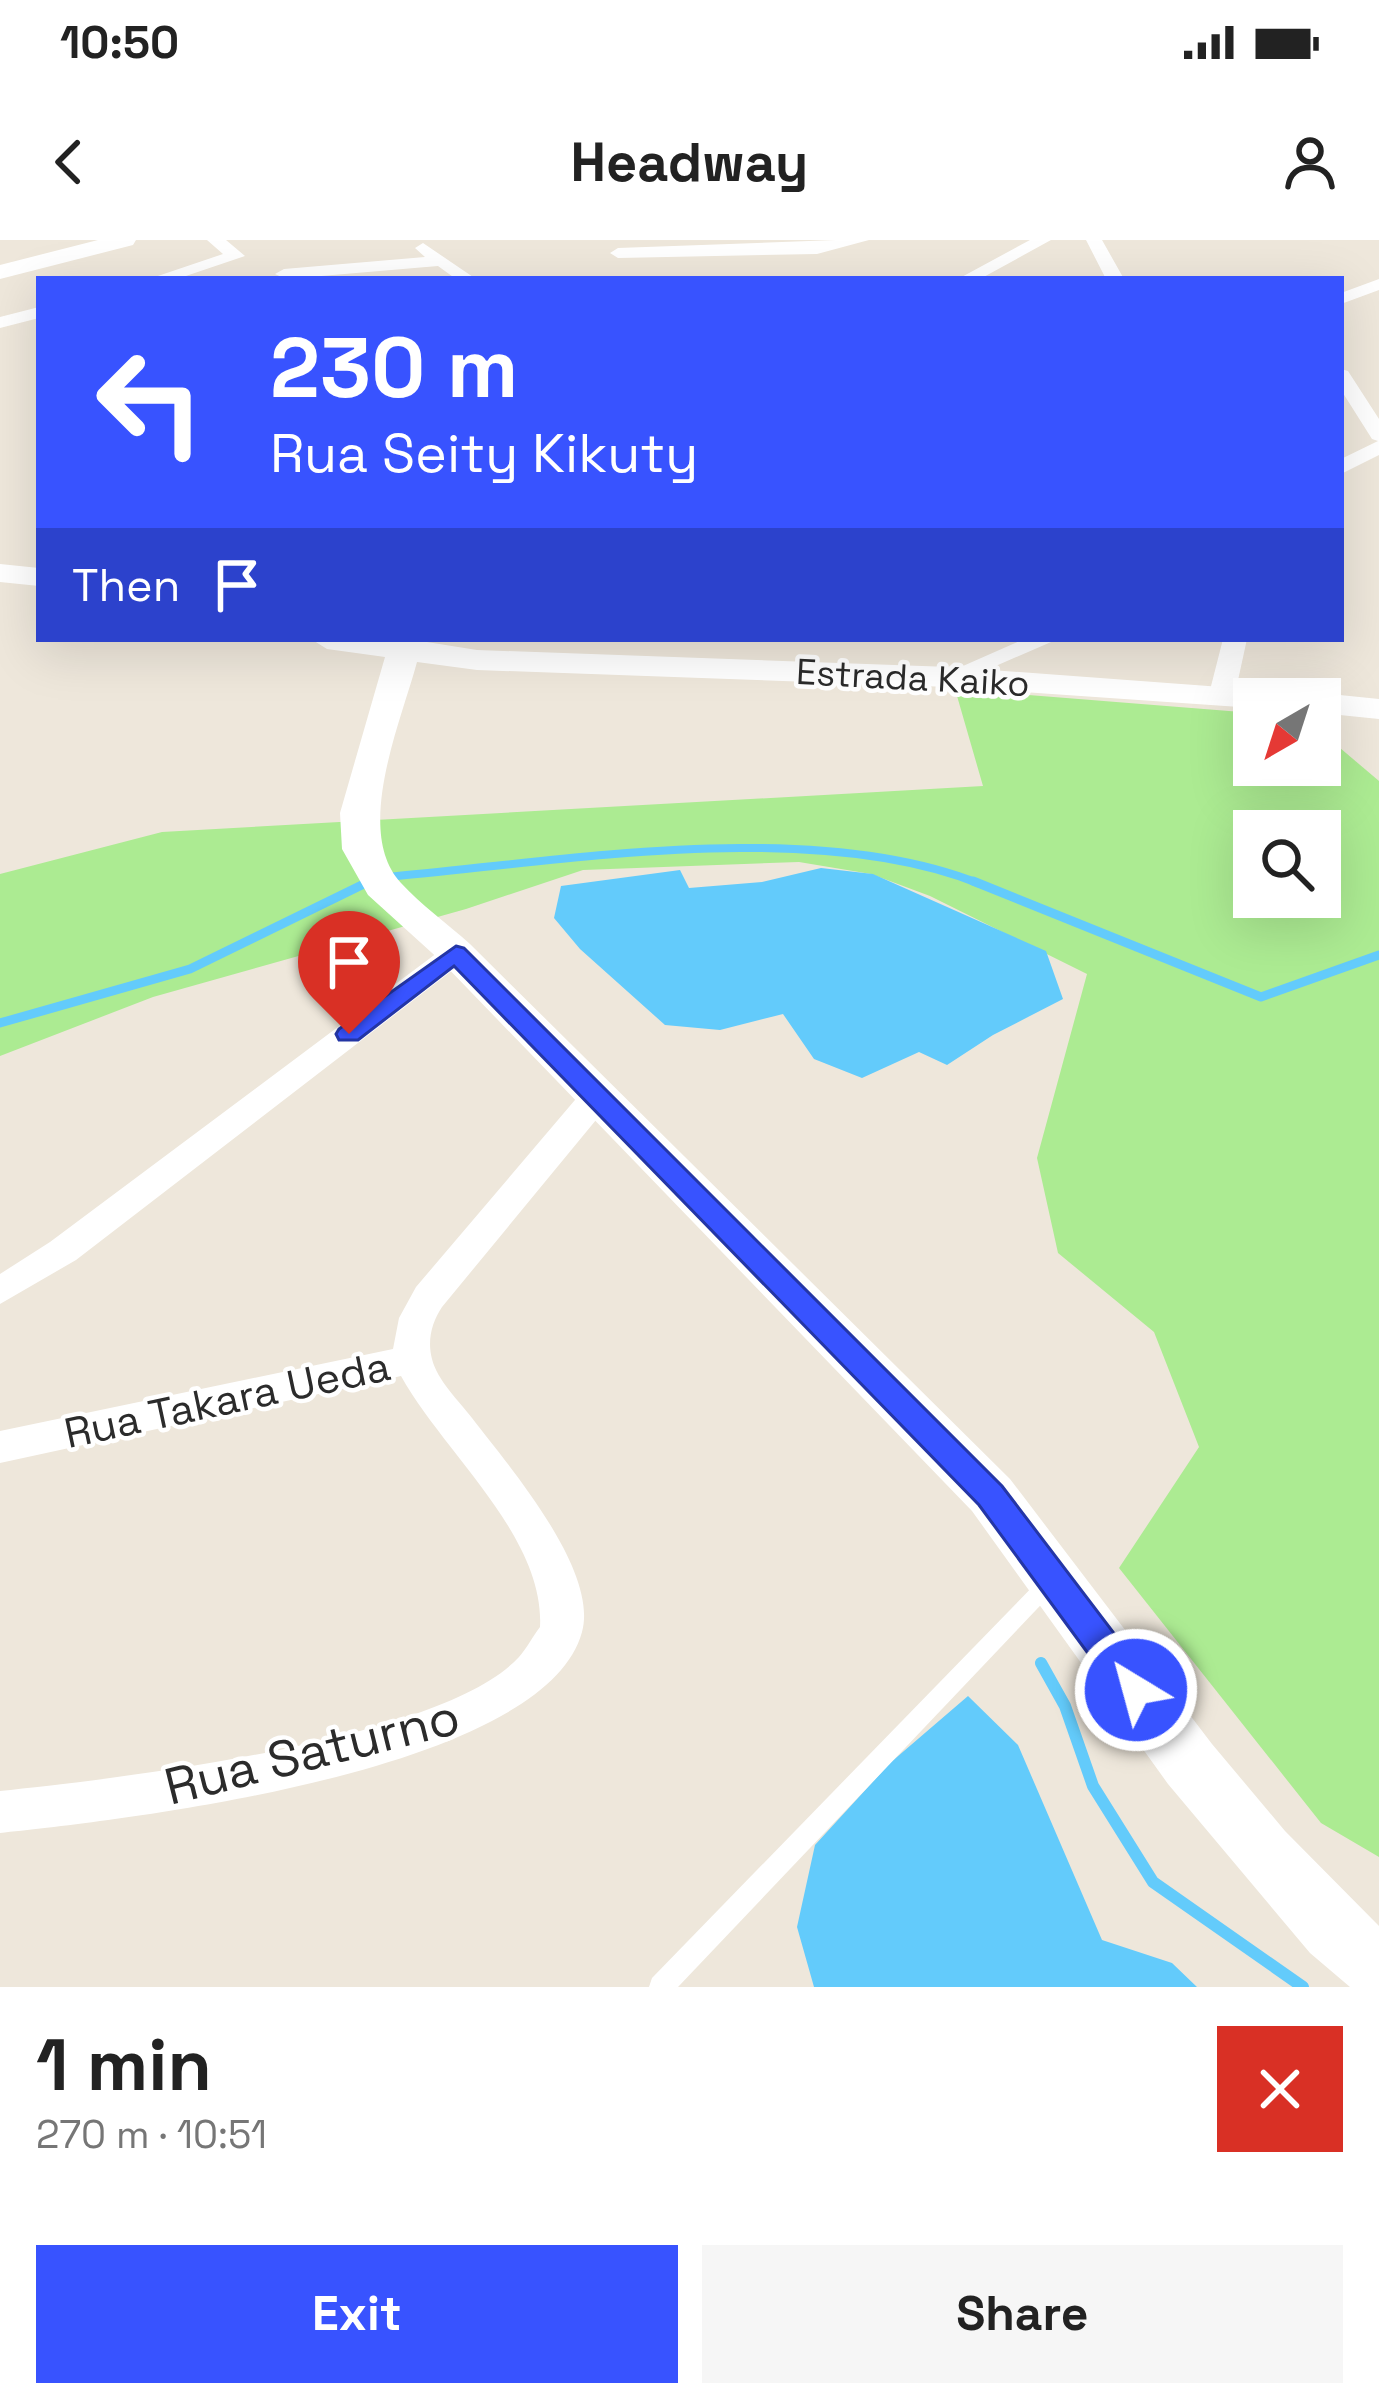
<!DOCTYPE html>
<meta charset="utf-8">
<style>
:root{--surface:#fff;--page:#f6f6f6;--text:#222;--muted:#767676;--accent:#3853ff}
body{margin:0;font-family:"Space Grotesk",sans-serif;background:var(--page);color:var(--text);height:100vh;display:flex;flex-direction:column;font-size:45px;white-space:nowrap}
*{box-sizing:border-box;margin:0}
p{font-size:39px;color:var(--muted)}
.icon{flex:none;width:66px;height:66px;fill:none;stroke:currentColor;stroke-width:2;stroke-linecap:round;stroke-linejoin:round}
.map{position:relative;height:1747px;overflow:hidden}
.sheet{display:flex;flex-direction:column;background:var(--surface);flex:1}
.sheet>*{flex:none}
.top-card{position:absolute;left:36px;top:36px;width:1308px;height:366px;border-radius:0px;box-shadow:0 12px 48px #0002;background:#3853ff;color:#fff;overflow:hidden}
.needle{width:78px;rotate:219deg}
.tools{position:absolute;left:1233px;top:438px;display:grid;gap:24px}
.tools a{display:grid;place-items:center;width:108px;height:108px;border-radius:0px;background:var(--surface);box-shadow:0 12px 48px #0002;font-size:60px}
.pin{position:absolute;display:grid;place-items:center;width:102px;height:102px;color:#fff;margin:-123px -51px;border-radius:50% 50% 50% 0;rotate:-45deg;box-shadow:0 0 12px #0007}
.pin .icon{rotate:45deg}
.me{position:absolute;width:132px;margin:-66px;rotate:323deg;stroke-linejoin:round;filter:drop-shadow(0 0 9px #0008)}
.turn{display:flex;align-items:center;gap:42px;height:252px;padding:0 36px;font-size:54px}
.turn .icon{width:156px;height:156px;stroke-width:2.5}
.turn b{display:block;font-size:84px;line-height:102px}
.then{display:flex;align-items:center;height:114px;padding:0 36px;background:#0003;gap:24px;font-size:45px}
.round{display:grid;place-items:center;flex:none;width:126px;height:126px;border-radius:0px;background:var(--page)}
.overview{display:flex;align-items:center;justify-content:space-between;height:204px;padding:0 36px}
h1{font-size:72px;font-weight:700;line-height:90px}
.cta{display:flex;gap:24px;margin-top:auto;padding:24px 36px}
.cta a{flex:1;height:138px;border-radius:0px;background:var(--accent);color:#fff;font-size:48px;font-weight:700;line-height:138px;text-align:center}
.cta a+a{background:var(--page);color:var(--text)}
.status{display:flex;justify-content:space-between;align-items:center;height:84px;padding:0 60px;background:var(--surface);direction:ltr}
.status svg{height:33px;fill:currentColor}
header{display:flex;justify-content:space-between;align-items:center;height:156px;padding:0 36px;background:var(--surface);font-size:54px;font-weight:700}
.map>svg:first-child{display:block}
</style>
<div class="status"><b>10:50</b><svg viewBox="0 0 49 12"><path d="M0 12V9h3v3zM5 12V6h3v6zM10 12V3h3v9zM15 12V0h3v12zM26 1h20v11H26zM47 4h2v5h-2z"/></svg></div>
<header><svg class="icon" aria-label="back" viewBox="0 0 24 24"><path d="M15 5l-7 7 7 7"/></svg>Headway<svg class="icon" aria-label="person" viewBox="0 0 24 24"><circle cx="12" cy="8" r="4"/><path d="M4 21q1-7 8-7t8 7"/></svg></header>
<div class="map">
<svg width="1379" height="1747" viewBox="0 0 1379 1747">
<rect width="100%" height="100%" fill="#eee7db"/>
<path fill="#aceb92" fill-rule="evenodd" d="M955 449 1254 473V525H1320V491L1379 541V1617L1321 1583 1119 1328 1199 1207 1154 1092 1058 1013 1037 918 1087 734 930 656 871 634 799 622 583 630 466 669 153 757 0 816V634L162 592 983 546ZM1254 591H1320V657H1254Z"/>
<path fill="#63cbfb" d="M821 628 873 634 1046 711 1063 759 993 795 947 825 919 812 862 838 814 819 783 774 720 790 665 785 580 709 554 678 561 646 680 630 689 648 762 642Z
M968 1456 1018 1505 1102 1700 1172 1723 1197 1747H814L797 1687 815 1605 890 1523Z"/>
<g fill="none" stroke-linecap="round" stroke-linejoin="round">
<path stroke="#63cbfb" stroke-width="8" d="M387 637C565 621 813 577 980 644
M364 644 371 641"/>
<path stroke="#63cbfb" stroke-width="9" d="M973 641 1261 757 1379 715
M0 783 190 729 370 641"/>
<path stroke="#63cbfb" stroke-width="12" d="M1041 1423 1065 1466 1093 1546 1153 1642 1303 1747"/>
<path fill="#fff" fill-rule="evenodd" d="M1049 1334 1056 1337 1059 1343 1056 1349 678 1747H649L652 1738 1042 1337Z"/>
<path fill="#fff" fill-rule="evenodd" d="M207 0H226L245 16 177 39H149L223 14Z
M836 0H869L817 14 618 18 610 13 618 8Z
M1030 0H1051L980 39H958Z
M1086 0H1102L1124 39H1106Z
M423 3 476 39H456L438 26 286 39 275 34 284 29 425 17 415 8Z
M1379 39V50L1341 64V53Z
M39 67V78L0 88V77Z
M1341 129 1348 131 1379 179V215L1341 234V219L1378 201 1372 199 1341 150Z
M1024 399H1058L959 442H941L938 437Z
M1223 399H1247L1235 454 1222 462 1209 454Z
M456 704 471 713 467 719 76 1020 0 1064V1034L50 1002 445 707Z
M598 844 610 847 614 855 610 863 442 1067C432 1082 427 1100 432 1119 437 1140 459 1161 472 1178 508 1225 599 1330 582 1392 544 1532 125 1580 0 1593V1551C116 1539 442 1501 519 1417 527 1408 533 1396 540 1387 545 1296 442 1211 401 1136L0 1223V1191L393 1109 399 1078 416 1047 586 847Z"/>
<path fill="#fff" fill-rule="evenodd" d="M98 0H136L133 5 0 39V25Z
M0 324 39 328V346L0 342Z
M311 399H408L477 410 950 427 1290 452 1295 459H1254V468L950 447 477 430 417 422C401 482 353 591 401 643 421 665 448 684 470 704L1010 1239 1212 1504 1285 1591 1379 1686V1747H1350L1310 1713 1168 1544 972 1271 442 722 368 655 342 609 340 573 385 417 327 409Z
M1320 453 1379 459V479L1320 473V459H1305Z"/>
</g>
<path fill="#3853ff" stroke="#2436a6" stroke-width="3" d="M456 706 464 708 1002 1246 1148 1438 1154 1450 1148 1461 1136 1466 1123 1461 979 1265 454 726 358 800H339L336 794 339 789Z"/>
<g text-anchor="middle" stroke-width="9" stroke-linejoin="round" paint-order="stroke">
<g font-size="36" fill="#2b2b2b" stroke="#fff">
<text transform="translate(913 437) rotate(3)" y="13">Estrada Kaiko</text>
</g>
<g font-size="42" fill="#2b2b2b" stroke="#fff">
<text transform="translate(227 1159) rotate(-12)" y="15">Rua Takara Ueda</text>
</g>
<g font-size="51" fill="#2b2b2b" stroke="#fff">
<text transform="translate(312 1511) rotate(-14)" y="18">Rua Saturno</text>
</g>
</g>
</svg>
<div class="tools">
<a><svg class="needle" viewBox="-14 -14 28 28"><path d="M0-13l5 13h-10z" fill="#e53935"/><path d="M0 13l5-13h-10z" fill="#767676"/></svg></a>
<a><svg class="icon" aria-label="search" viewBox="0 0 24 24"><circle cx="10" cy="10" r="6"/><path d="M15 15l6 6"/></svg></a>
</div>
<div class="pin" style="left:349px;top:794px;background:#d93025"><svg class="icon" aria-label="arrive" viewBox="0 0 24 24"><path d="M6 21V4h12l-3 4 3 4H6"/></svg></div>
<svg class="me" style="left:1136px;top:1450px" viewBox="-20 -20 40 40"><circle r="17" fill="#3853ff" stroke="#fff" stroke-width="3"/><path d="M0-11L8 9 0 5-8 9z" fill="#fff"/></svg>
<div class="top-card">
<div class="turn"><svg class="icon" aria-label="left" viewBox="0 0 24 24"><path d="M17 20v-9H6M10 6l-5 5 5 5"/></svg><div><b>230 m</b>Rua Seity Kikuty</div></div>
<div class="then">Then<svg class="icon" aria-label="arrive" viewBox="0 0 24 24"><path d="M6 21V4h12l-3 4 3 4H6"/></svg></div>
</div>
</div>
<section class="sheet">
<div class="overview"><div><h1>1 min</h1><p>270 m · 10:51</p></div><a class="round" style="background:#d93025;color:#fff"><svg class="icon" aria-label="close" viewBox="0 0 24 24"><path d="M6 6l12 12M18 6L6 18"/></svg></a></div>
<div class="cta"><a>Exit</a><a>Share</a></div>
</section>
